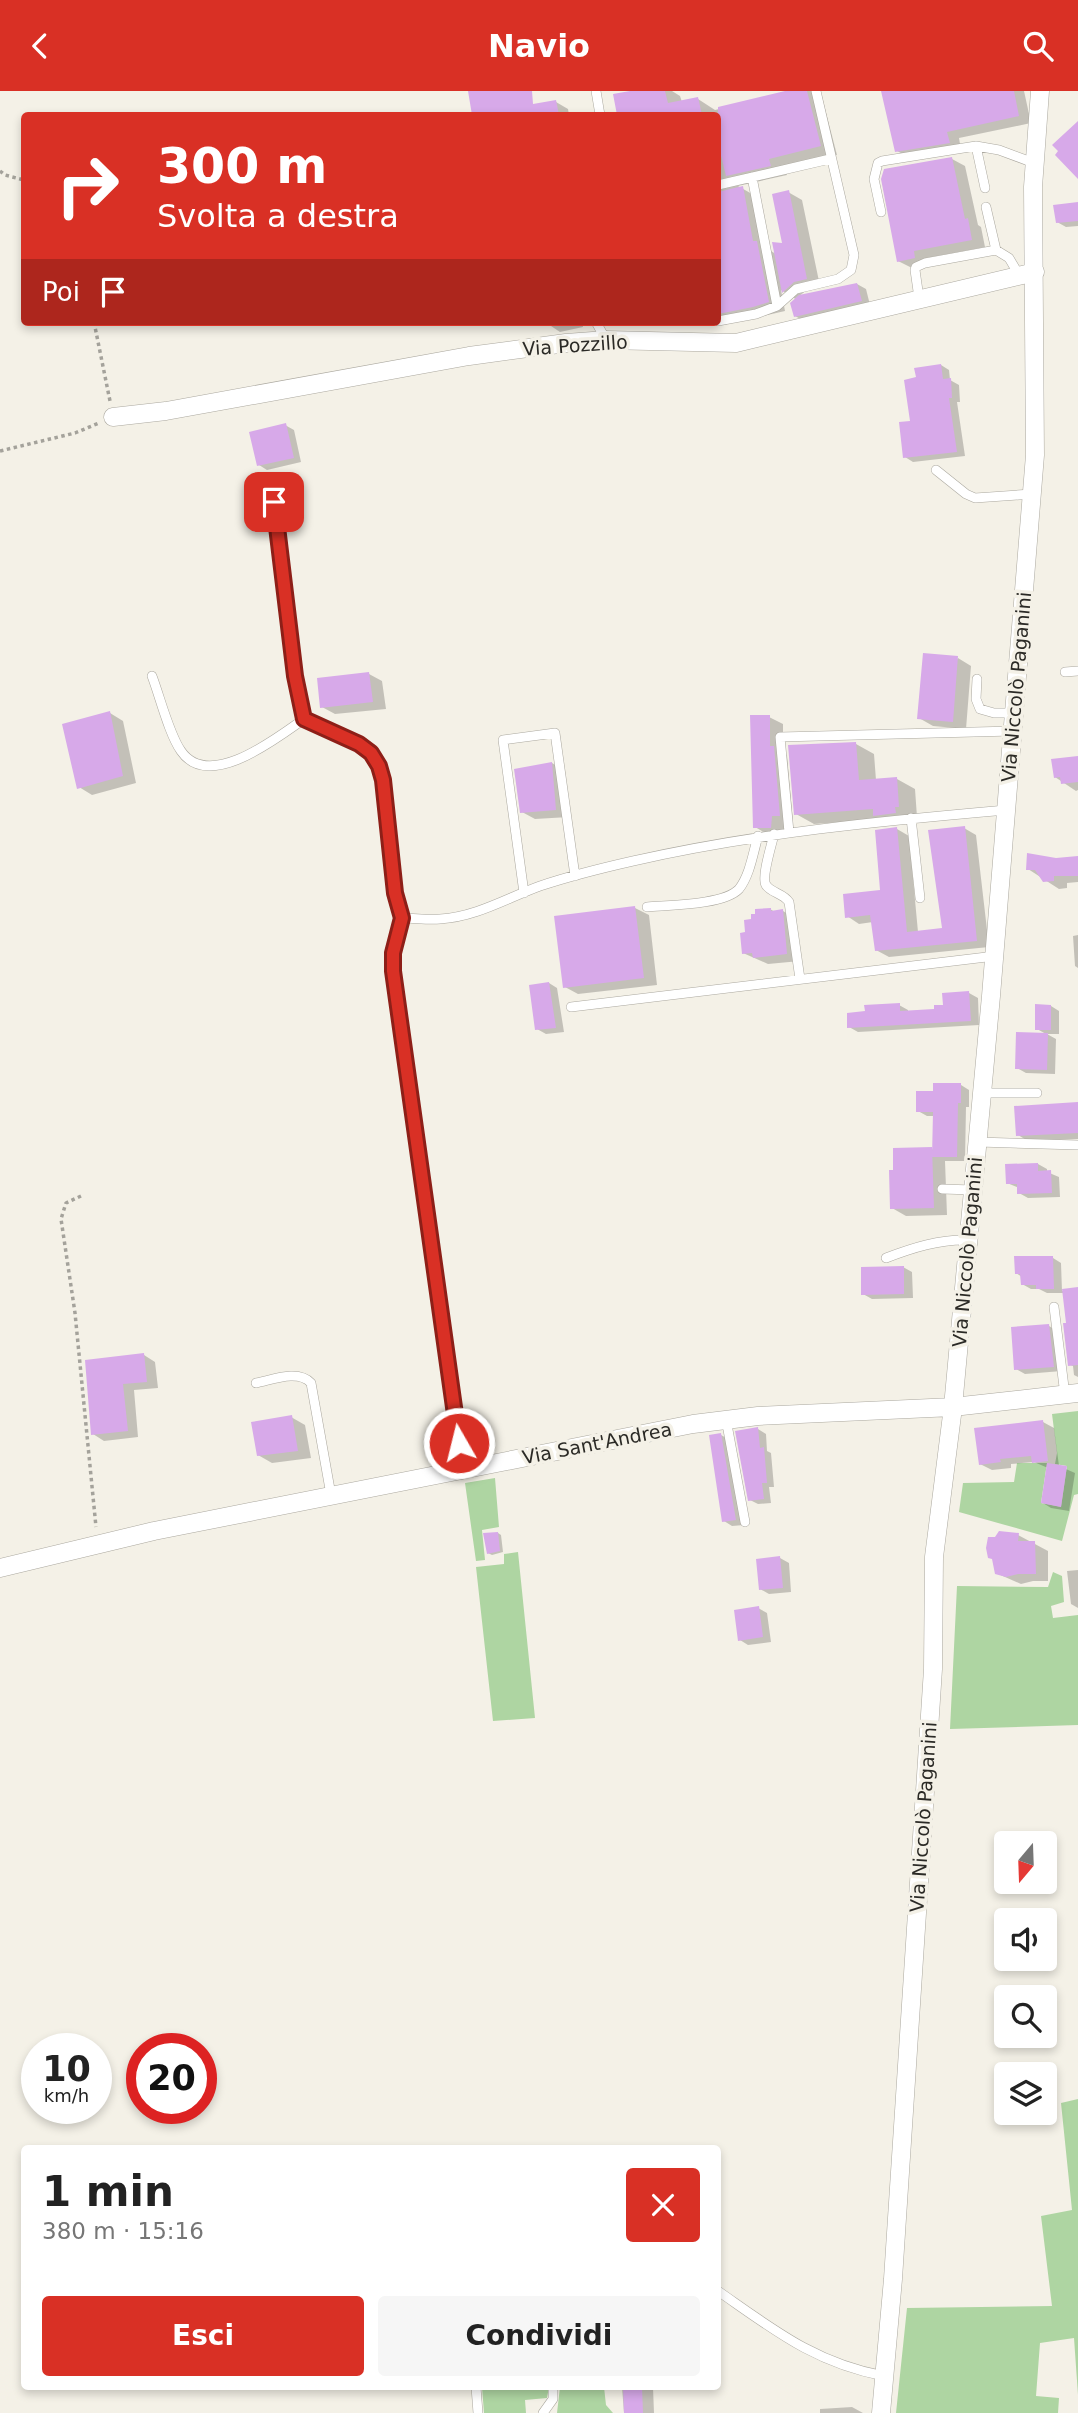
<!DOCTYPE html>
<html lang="it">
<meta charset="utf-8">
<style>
:root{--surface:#fff;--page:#f6f6f6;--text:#222;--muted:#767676;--accent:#d93025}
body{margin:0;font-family:"DejaVu Sans",sans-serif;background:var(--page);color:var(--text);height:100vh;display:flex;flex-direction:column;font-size:26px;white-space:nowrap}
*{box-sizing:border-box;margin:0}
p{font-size:23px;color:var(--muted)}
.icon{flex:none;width:38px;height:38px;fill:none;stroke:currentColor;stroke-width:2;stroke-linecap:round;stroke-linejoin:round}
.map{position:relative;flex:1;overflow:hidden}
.side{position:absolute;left:21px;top:2054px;width:700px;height:245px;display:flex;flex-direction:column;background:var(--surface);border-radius:7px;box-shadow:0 4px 10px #0003}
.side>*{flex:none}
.banner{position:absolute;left:21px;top:21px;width:700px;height:214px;border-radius:7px;box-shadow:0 4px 10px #0003;background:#d93025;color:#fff;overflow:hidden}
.needle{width:46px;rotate:199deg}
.tools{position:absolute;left:994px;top:1740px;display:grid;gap:14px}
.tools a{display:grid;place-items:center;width:63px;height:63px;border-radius:7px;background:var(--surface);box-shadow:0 4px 10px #0003;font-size:35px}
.speed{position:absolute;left:21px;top:1942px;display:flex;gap:14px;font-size:35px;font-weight:700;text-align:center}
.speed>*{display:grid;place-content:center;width:91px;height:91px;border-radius:50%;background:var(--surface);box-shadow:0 4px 10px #0003;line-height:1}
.speed small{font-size:18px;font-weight:400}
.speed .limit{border:10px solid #d22;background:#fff;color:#111}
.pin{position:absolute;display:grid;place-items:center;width:60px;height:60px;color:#fff;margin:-30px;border-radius:14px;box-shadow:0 4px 10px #0006}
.me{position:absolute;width:77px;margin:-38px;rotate:352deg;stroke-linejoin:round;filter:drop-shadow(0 0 5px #0008)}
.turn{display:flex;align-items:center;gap:24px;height:147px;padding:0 21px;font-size:32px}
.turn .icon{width:91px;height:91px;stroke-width:2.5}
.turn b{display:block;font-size:49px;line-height:60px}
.then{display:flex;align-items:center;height:66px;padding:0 21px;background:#0003;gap:14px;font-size:26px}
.round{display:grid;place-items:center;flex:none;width:74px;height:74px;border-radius:7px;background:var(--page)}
.headline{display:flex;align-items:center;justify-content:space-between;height:119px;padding:0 21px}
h1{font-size:42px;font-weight:800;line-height:52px}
.cta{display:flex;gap:14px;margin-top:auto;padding:14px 21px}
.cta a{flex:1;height:80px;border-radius:7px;background:var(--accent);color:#fff;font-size:28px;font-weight:800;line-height:80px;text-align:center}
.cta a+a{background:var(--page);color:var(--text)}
header{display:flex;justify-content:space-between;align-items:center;height:91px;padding:0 21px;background:var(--accent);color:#fff;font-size:32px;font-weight:800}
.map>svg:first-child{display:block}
</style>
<header><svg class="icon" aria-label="back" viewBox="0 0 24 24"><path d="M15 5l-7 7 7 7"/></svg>Navio<svg class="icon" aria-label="search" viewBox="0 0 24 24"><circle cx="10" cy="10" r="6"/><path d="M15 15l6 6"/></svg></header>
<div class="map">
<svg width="1078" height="2322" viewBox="0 0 1078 2322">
<rect width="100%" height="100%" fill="#f4f1e7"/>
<path fill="#aed5a2" d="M1078 1320V1403L1074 1404 1062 1450 959 1421 963 1392 1014 1391 1017 1372H1047L1041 1412 1061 1416 1067 1375 1055 1373 1057 1362 1052 1323Z
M495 1387 499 1436 482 1439 485 1469 476 1470 465 1392Z
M518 1461 535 1627 493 1630 476 1476 504 1473V1463Z
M1053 1481 1062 1485 1064 1511 1051 1515 1053 1527 1078 1524V1634L950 1638 957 1495 1048 1496Z
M1078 2008V2304L1074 2247 1040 2252 1036 2305 1059 2307 1058 2322H896L907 2217 1052 2215 1041 2125 1072 2119 1061 2012Z
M482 2296H549L547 2307 525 2309 526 2322H484Z
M560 2296H604L606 2314 613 2322H557Z"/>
<path fill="#0003" d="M470 0H504L501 21 556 11 568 18 569 24H474Z
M639 0H672L680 5 682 11 698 8 715 19 793 0H811L822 6 837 64 785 77 787 84 738 95 759 107 769 159 776 163 785 154 788 101 802 109 820 195 808 198 798 206 857 193 866 198 870 214 804 230 795 225 797 209 781 199 785 220 723 234 718 230V24H619L615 4Z
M888 0H1024L1031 32 959 47 961 59 910 67 897 60Z
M952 68 965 75 978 134 981 136 985 156 926 167 928 174 912 177 898 170Z
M1078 112V135L1066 136 1057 131Z
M550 231H582L583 236 560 241 551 235Z
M941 274 949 279 950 289 959 294 960 311H957L965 365 913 371 905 366 919 288Z
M285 334 294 339 301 371 267 379 259 374Z
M958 567 971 575 966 638 933 635 919 627Z
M369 583 382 590 386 618 335 623 322 616Z
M110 622 123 630 136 692 92 704 79 696Z
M769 626 783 633V662L787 664 793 732H785L786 743 769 744 755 736Z
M856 653 874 663 876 689 897 688 915 698 917 726 914 732 893 734 883 728 814 733 796 723Z
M1078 666V699L1076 700 1055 686Z
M552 672 565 680 569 726 535 728 522 721Z
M964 737 976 744 989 856 889 866 876 859 873 831 859 833 847 825 882 801 897 738 909 745 918 841 944 838Z
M1078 767V791L1067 792V797L1059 798 1028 778 1056 769Z
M635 817 649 824 657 894 578 903 565 896Z
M770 818 775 821 783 820 796 828 800 870 768 873 743 862 747 843 753 830Z
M1078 844V877L1075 875 1073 845Z
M549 892 557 897 564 941 546 943 537 938Z
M969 902 978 907 979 934 858 941 849 936 899 914 908 919V922L936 920Z
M1051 915 1059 920V943H1047L1056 948 1055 983 1026 982 1017 977 1046 943 1037 938Z
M961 994 969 999V1016H966L965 1070H945L947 1124 906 1125 892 1117 932 1058 934 1060 935 1025H927L918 1020 935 1002Z
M1078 1013V1048L1028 1050 1018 1044Z
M1038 1073 1047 1078V1081L1059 1086 1060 1106 1028 1107 1019 1102V1097L1007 1092Z
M1053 1167 1061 1172 1062 1200 1078 1198V1286L1074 1284 1073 1275 1070 1274 1064 1202H1047L1039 1198H1031L1022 1193V1186L1016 1182Z
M903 1176 912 1181 913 1207 872 1208 863 1203Z
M1049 1235 1057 1240 1062 1280 1025 1283 1016 1278Z
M144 1264 155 1271 158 1297 134 1299 138 1346 104 1350 93 1343 87 1270Z
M291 1326 305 1334 311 1367 272 1372 258 1364Z
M1043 1331 1054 1337 1059 1375 1075 1382 1069 1420 1051 1417 1043 1412 1048 1377 1034 1371 1011 1373V1377L992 1379 980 1373Z
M758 1338 766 1343 767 1360 771 1362 774 1396H769L771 1412 758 1413 750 1409Z
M721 1344 730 1349 744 1434 732 1435 724 1430Z
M498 1442 501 1444 503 1461 492 1464 488 1462Z
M1018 1444 1048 1460V1490H1033L1021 1493 996 1482 994 1469Z
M780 1467 789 1472 791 1501 769 1503 760 1498Z
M1078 1479V1517L1071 1513 1067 1480Z
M758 1517 767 1522 771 1551 748 1554 740 1549Z
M622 2296H653L654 2322H624Z
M852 2316 863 2322H820V2318Z"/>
<path fill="#d7a9e9" d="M468 0H532L533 13 556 9 559 24H472Z
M630 0H665L668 12 698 6 702 24H617L613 3Z
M785 0H807L821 55 769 68 771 75 726 85 718 52V16Z
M881 0H1014L1019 25 947 41 950 52 895 61Z
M1078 30V88L1055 64 1058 60 1052 54Z
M952 66 965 128 968 127 972 149 914 160 915 167 897 171 881 88 884 78Z
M743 95 753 150H757L769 211 753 216 718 223V101Z
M789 99 807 188 794 191 782 202 772 151 782 152 772 103Z
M1078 111V130L1056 132 1053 114Z
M857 192 862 210 794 226 790 212 799 204Z
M941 273 943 288 951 287 952 307H949L957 361 903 367 899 331 910 330 904 289 916 286 914 277Z
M286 332 294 367 257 375 249 341Z
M923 562 958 565 953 631 917 628Z
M369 581 373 611 320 617 317 587Z
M110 620 123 685 77 698 62 633Z
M750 624H770V655H774L780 725H772L771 737H753Z
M856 651 859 689 897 686 899 716H895L896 722 873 725V718L794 724 788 654Z
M1078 665V691L1061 693 1060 686 1054 687 1051 668Z
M552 671 556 719 520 722 514 678Z
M965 735 977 850 875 860 870 824 845 827 843 803 880 799 875 739 897 736 907 841 942 837 928 739Z
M1027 762 1056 767 1078 765V785H1054V790L1043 791 1035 779H1026Z
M635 815 644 887 563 897 554 825Z
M771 817V820L783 818 787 863 753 867 752 862 742 863 740 842 745 841 744 829 751 828V823H755V818Z
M549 891 556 937 535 939 529 894Z
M969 900 971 930 847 937V922L865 920 864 914 900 912V920L934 918V914H943L942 902Z
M1035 913 1051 914V939H1035Z
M1016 941 1048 942 1047 979 1015 978Z
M933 992H961V1012H958L957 1066H932L933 1021H916V1000H933Z
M1078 1011V1042L1016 1045 1014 1015Z
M932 1056 934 1117 890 1118 889 1079H893V1057Z
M1038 1072V1080L1051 1079 1052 1102 1017 1103V1093H1006L1005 1073Z
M1014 1165H1053L1054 1198H1036V1194H1021L1020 1183H1015Z
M904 1175V1203L861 1204V1176Z
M1078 1196V1274L1068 1275 1063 1232H1066L1062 1198Z
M1049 1233 1054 1276 1014 1279 1011 1236Z
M144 1262 147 1291 123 1293 128 1340 91 1344 85 1269Z
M292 1324 298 1360 257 1365 251 1331Z
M1043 1329 1048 1370 1032 1372 1031 1365 1000 1368 1001 1371 979 1374 974 1337Z
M758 1336 760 1357 764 1356 767 1392H762L764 1408 748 1410 735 1340Z
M721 1342 736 1429 722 1431 709 1344Z
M1047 1372 1067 1375 1061 1416 1041 1412Z
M999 1440 1019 1442 1018 1450H1035L1036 1483H1018L1006 1486 995 1483 992 1468 988 1467 986 1457 988 1446H995Z
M498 1441 500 1460 487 1463 483 1442Z
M780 1465 783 1497 759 1499 756 1468Z
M759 1515 763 1546 738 1550 734 1519Z
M623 2296H642L643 2322H624Z"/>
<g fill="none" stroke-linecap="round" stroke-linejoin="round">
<g stroke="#aba89f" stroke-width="10">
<path id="service" d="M596 0 600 24
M976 55 985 97
M752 86 777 215 796 198 838 188 851 179 854 164 816 0
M718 94 830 68
M986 116 996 159
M881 121 874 88 878 72 882 70 976 55 999 59 1034 72
M919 207 915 179 916 176 925 172 996 159 1009 167 1019 184
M718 230 756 223 777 215
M596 231 606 249
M936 379 966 403 975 407 1032 403
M274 411 294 585 304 628 359 653 376 667 383 689 393 785 402 827
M1065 581 1078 580
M152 585C160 606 169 643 181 660 209 701 278 646 304 628
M977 588 976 608 980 618 994 622H1014
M911 727 920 807
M789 741 780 646 1013 640
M774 743C772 753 761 786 766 794 771 802 783 802 789 811L800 888
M524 802 503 649 555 642 575 785
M647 816C669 814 724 814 739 798 750 784 753 762 758 745
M571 916 995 865
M982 1002H1037
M978 1051 1078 1054
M942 1098 973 1099
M886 1167C912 1157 940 1148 968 1149
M1054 1216 1065 1304
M256 1292C272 1289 298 1278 311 1292L331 1404
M726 1328 745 1431
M463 1378 393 880 394 853 402 827C415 827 427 829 440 828 476 826 507 807 540 795 570 785 602 777 633 770 756 742 881 730 1006 719
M718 2200C774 2239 815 2272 884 2285
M476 2296 478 2322
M543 2322 553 2308V2296"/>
</g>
<g stroke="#aba89f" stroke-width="19">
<path id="minor" d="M113 326 166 320 469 265 566 252 606 249 736 252 1035 181
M0 1477 154 1440 693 1333 758 1325 953 1316 1078 1302
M881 2322 893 2188 933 1578 934 1466 953 1316 991 905 1035 364 1033 96 1040 0"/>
</g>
<path stroke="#a4a29b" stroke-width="3.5" stroke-dasharray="3.5 3.5" stroke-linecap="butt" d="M0 80 5 84 24 89
M94 231 110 310
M0 360 75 342 99 332
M81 1105 66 1112 61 1128 75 1222 96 1436"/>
<use href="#service" stroke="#fff" stroke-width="9"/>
<use href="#minor" stroke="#fff" stroke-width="18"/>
</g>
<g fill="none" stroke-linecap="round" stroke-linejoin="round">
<g stroke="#8d1f18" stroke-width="18">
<path id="route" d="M274 411 295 585 304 628 359 653 371 662 379 675 383 689 395 802 402 827 393 862V880L459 1352"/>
</g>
<use href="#route" stroke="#d93025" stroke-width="12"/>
</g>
<g text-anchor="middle" stroke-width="7" stroke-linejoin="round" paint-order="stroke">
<g font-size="19" fill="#2b2a26" stroke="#f4f1e7">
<text transform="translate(575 254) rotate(-4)" y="7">Via Pozzillo</text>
<text transform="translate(1016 596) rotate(-85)" y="7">Via Niccolò Paganini</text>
<text transform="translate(967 1161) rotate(-85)" y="7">Via Niccolò Paganini</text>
<text transform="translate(597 1352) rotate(-11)" y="7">Via Sant'Andrea</text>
<text transform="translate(923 1726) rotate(-86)" y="7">Via Niccolò Paganini</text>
</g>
</g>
</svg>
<div class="tools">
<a><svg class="needle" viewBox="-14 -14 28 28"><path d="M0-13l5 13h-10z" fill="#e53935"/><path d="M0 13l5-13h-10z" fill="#767676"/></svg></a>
<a><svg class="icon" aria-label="sound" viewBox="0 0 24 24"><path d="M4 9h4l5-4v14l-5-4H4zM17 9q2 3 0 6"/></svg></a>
<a><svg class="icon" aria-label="search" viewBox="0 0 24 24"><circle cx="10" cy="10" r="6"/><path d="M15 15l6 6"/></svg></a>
<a><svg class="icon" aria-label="layers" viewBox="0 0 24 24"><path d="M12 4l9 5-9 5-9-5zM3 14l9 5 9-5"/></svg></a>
</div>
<div class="speed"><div>10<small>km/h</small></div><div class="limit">20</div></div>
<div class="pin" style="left:274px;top:411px;background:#d93025"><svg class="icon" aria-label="arrive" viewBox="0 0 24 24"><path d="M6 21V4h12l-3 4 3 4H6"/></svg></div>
<svg class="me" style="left:459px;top:1352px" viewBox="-20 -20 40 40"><circle r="17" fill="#d93025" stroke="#fff" stroke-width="3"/><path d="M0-11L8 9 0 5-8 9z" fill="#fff"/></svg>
<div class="banner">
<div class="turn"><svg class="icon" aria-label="right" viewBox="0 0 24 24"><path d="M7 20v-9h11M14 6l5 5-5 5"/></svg><div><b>300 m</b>Svolta a destra</div></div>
<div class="then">Poi<svg class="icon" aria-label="arrive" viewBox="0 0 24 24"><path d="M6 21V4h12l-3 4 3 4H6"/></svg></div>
</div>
<section class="side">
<div class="headline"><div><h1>1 min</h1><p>380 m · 15:16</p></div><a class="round" style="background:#d93025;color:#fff"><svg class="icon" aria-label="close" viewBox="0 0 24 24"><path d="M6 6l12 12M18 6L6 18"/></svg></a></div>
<div class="cta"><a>Esci</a><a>Condividi</a></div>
</section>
</div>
